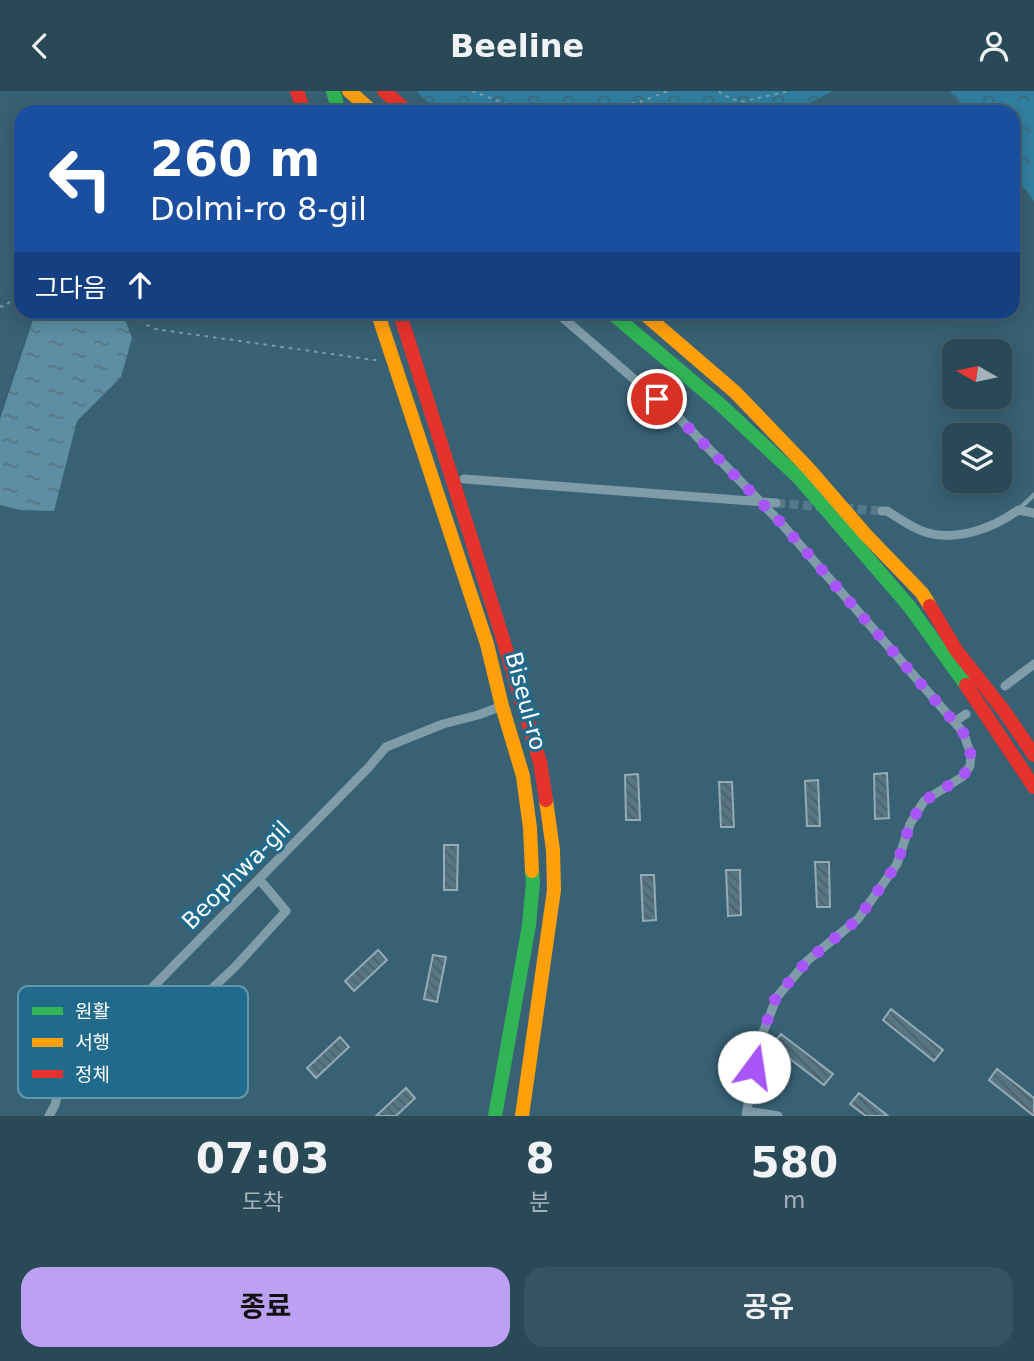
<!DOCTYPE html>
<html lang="ko">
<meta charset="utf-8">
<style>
:root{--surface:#2a4957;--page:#365361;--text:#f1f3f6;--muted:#a5b2ba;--line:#46616d;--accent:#bca0f2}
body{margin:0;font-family:"DejaVu Sans","Noto Sans KR",sans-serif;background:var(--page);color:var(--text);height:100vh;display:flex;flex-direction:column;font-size:26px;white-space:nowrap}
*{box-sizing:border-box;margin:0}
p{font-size:23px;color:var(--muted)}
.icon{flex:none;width:38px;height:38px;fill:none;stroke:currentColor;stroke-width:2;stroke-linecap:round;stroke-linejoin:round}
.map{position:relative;height:1025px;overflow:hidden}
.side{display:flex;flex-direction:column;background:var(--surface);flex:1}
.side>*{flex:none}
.top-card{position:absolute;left:14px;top:14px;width:1006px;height:214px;border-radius:21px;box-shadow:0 4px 18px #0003,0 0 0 2px var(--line);background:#1a4fa0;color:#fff;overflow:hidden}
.needle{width:46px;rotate:279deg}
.fabs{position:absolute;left:942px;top:248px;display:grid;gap:14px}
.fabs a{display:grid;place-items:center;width:70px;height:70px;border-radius:14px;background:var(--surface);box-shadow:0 4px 18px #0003,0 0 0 2px var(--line);font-size:35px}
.pin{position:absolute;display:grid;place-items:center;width:60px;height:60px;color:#fff;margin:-30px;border:4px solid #fff;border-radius:50%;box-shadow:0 2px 7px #0007}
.me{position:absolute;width:77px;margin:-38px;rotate:14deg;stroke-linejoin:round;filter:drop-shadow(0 0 5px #0008)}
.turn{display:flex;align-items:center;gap:24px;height:147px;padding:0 21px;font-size:32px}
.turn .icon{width:91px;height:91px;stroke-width:2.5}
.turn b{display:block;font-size:49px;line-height:60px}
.then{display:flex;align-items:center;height:66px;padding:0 21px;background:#0003;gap:14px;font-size:26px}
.eta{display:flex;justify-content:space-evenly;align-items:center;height:119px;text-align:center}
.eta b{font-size:42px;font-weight:700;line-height:49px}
.action{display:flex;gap:14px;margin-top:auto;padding:14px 21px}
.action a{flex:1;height:80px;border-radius:21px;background:var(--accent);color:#111;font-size:28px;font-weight:700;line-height:80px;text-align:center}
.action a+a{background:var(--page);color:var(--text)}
header{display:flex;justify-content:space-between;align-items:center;height:91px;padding:0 21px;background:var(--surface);font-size:32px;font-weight:700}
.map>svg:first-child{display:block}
</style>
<header><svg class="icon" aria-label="back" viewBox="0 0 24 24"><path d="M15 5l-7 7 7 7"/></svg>Beeline<svg class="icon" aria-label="person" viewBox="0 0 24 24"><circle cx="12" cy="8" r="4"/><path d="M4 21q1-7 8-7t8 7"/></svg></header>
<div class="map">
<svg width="1034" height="1025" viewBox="0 0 1034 1025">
<defs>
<pattern id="forest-crowns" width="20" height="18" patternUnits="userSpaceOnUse" patternTransform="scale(1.75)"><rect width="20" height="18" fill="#317fa0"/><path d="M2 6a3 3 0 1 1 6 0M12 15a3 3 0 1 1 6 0" fill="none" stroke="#3d687a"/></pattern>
<pattern id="water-ripples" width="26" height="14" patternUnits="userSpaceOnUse" patternTransform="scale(1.75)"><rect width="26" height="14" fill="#5d8ea4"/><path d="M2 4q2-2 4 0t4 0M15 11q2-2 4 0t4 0" fill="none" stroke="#567481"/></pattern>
<pattern id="building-back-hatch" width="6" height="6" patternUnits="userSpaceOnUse" patternTransform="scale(1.75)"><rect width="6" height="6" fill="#567685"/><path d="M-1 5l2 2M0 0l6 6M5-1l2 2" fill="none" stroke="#505f66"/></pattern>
</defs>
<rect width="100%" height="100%" fill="#386174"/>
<path fill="url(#forest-crowns)" d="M416 0H833L791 21H439Z
M950 0H1034V110L1013 83V21H966Z"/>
<path fill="url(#water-ripples)" d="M36 220 122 221 132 247 121 286 77 330 54 420 20 419 0 414V328Z"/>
<path fill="url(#building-back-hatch)" stroke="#94abb6" stroke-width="2" d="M887 682 889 727 875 728 874 683Z
M638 683 640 729H626L625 684Z
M818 689 820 735H807L805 690Z
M719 691H732L734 736H721Z
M444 754H458L457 799H444Z
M815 771H829L830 816H817Z
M726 779H740L741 824 728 825Z
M641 784H654L656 829 643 830Z
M378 859 387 869 354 900 345 890Z
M433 864 446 866 437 911 424 908Z
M891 918 943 959 934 970 883 929Z
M781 943 833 983 824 994 772 954Z
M340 946 349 956 316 987 307 977Z
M997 978 1034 1007V1025L989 989Z
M406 997 415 1007 396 1025H376Z
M859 1002 888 1025H866L850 1013Z"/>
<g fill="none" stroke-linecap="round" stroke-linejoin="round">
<path stroke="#567989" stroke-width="9" stroke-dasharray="9 4.5" stroke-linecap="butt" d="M776 412 824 416
M844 417 882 420"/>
<path stroke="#7f9ca8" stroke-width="2" stroke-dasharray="3.5 5" stroke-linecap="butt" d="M472 0 525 20 538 21
M719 0 721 3 740 11 790 0
M564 21 640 11 668 0
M0 215 4 216 12 209 21 191
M137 220 145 233 155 238 381 270"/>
<path stroke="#7f9ca8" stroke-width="4.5" d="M1019 418 1034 404"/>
<path stroke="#7f9ca8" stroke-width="9" d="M555 220 678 326 781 432 963 641 971 664 970 675 962 686 924 710 910 733 897 773 858 828 807 870 777 906 758 954 746 1025
M464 388 776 412
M882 420H887C899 427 912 437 925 441 956 451 994 437 1018 419L1034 422
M1005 595 1034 573
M954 631 966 623
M137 908 155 919 179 928 234 877 286 820 259 788
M747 1020 778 1025
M49 1025 55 1014 66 969 81 931 102 919 124 916 144 905 368 677 386 656 443 633 478 624 502 615"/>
<path stroke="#30b455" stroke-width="14" d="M333 0 339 21
M609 220 722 315 799 387 909 515 966 594
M495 1025 529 834 533 791 532 780"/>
<path stroke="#ff9f0a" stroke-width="14" d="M349 0 373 21
M377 220 487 553 502 615 523 685 530 737 532 780
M641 220 735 301 808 377 866 444 922 502 930 515
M522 1025 554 799 553 759 546 709"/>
<path stroke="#e5322d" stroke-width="14" d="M297 0 304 21
M384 0 408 21
M399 220 503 548 540 671 546 709
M930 515 956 559 1004 620 1034 664
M966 594 1034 696"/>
</g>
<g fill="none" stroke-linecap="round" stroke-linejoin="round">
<path stroke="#a855f7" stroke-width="12" stroke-dasharray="0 21.6" d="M657 308 678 326 781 432 963 641 971 664 970 675 962 686 924 710 910 733 897 773 858 828 807 870 776 906 758 954 754 976"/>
</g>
<g text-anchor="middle" stroke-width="6" stroke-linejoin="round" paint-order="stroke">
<g font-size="23" fill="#fff" stroke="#206a8c">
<text transform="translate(526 610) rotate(75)" y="8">Biseul-ro</text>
<text transform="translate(236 784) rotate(-45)" y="8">Beophwa-gil</text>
</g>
</g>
<rect x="18" y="895" width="230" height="112" rx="10" fill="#206a8c" stroke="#6397ae" stroke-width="2"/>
<rect x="32" y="916" width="31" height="8" fill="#30b455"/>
<rect x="32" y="947" width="31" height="9" fill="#ff9f0a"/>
<rect x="32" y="979" width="31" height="8" fill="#e5322d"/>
<g font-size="19" fill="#fff">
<text x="75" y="927">원활</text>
<text x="75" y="958">서행</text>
<text x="75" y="990">정체</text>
</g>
</svg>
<div class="fabs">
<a><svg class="needle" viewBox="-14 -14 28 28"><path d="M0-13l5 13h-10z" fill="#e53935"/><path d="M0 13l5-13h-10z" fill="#a5b2ba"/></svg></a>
<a><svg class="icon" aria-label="layers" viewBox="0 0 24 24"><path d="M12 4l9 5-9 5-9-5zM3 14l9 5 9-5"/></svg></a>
</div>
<div class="pin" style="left:657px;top:308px;background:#d93025"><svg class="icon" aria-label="arrive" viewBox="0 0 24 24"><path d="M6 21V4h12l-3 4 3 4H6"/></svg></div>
<svg class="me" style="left:754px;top:976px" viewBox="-20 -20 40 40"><circle r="19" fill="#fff"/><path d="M0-13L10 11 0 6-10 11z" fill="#a855f7"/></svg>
<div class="top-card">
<div class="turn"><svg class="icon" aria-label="left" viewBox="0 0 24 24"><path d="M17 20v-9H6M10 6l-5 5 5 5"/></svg><div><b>260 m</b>Dolmi-ro 8-gil</div></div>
<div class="then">그다음<svg class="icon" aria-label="ahead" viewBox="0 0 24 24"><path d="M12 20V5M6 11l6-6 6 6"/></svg></div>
</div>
</div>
<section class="side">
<div class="eta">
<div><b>07:03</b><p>도착</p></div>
<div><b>8</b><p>분</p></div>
<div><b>580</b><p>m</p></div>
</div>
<div class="action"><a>종료</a><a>공유</a></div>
</section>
